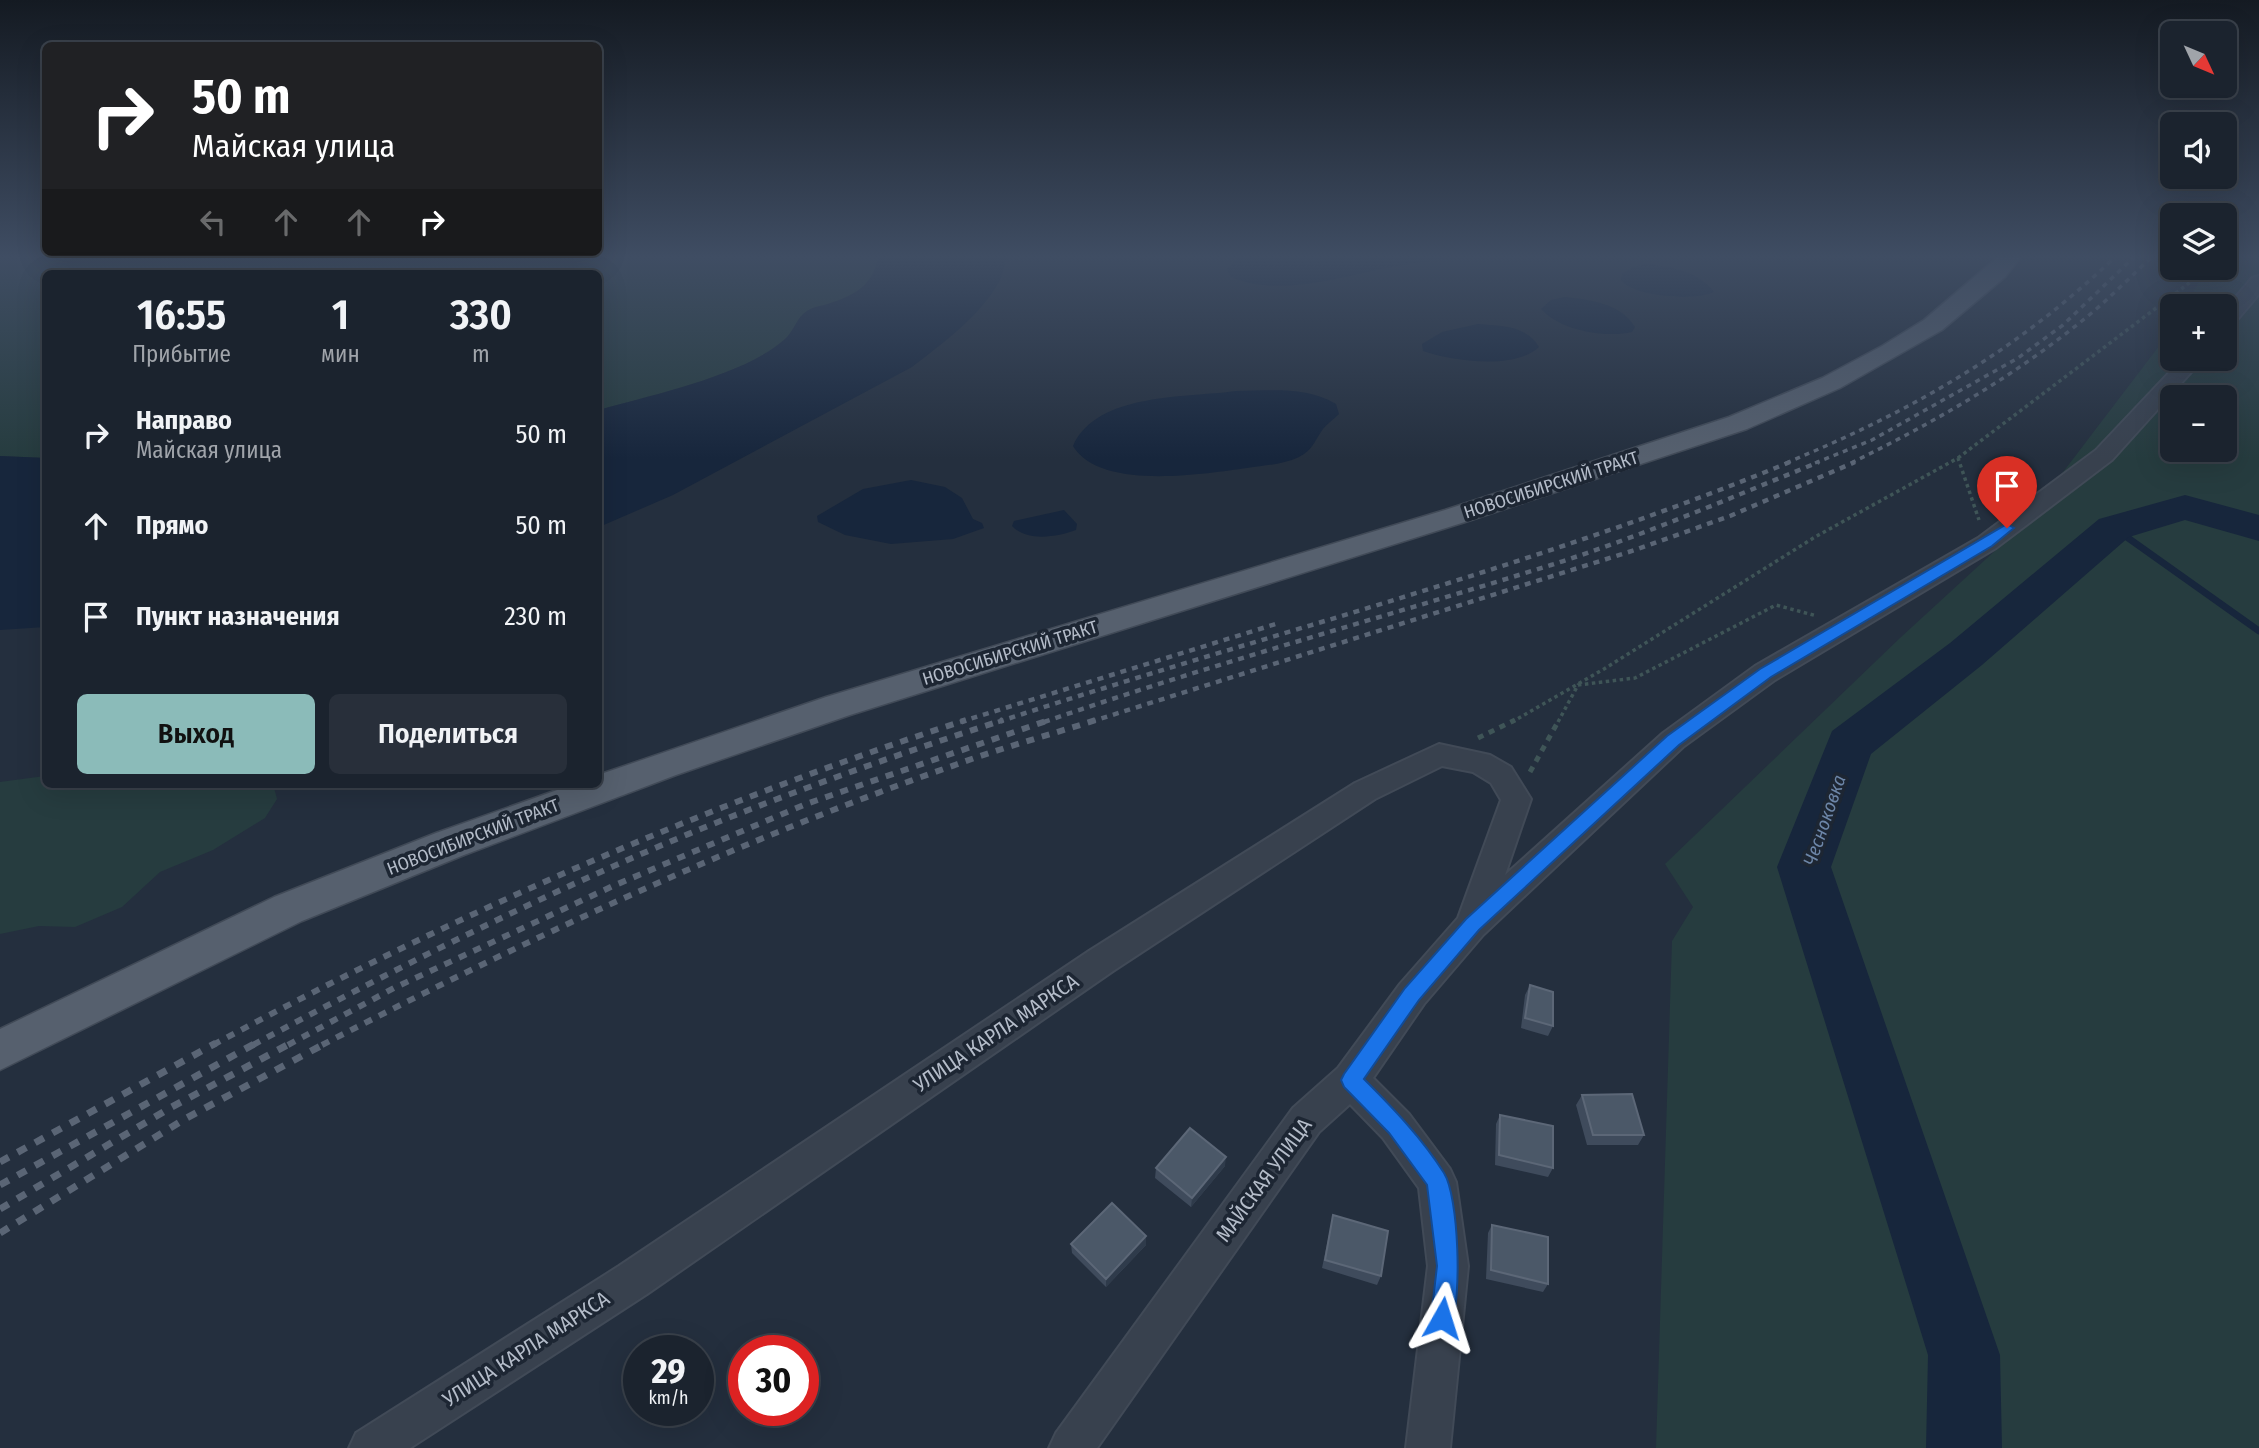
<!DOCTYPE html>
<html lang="ru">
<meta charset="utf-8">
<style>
:root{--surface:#1b232e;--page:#282f3a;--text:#f1f3f6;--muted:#a0a4aa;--line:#39404a;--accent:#8bbbb9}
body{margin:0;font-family:"Fira Sans Condensed",sans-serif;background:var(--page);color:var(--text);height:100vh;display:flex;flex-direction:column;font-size:26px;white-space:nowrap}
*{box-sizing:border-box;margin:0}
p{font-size:23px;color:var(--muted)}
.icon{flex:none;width:38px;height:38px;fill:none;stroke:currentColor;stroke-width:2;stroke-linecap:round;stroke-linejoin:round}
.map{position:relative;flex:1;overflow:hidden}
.sheet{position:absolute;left:42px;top:270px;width:560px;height:518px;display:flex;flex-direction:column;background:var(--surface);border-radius:10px;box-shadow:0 7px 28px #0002,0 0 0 2px var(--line)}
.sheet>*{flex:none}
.hud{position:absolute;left:42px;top:42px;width:560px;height:214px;border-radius:10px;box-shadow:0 7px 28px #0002,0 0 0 2px var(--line);background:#202124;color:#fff;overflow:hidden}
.needle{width:46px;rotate:134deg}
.fabs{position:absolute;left:2160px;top:21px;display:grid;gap:14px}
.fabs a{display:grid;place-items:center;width:77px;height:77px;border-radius:10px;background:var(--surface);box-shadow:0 7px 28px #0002,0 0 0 2px var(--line);font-size:35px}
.speed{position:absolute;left:623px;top:1335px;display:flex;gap:14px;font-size:35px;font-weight:700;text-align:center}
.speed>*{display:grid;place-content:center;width:91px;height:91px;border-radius:50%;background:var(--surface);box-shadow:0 7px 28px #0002,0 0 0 2px var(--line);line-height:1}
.speed small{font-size:18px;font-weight:400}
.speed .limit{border:10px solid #d22;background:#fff;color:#111}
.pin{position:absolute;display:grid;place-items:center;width:60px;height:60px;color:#fff;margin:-72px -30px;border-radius:50% 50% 50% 0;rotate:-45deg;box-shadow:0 0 7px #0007}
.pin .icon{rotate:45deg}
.me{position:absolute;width:77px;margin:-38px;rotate:6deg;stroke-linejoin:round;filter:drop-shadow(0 0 5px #0008)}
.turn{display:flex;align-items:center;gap:24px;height:147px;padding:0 35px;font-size:32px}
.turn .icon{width:91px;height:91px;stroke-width:2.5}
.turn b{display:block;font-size:49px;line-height:60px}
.lanes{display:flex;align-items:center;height:66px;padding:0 35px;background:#0003;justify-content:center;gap:35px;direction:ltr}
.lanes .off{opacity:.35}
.eta{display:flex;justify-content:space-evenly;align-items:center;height:119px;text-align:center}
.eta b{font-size:42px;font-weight:600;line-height:49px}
.button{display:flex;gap:14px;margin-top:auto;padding:14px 35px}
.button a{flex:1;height:80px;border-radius:10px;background:var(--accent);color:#111;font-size:28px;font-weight:600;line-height:80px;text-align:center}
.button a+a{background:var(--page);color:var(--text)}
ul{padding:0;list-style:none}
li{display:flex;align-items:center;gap:21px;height:91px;padding:0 35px}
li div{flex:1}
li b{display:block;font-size:26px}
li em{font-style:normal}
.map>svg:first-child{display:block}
</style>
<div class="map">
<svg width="2259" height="1448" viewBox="0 0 2259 1448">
<rect width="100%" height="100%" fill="#242f3e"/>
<path fill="#263c3f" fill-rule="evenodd" d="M0 256H879C872 287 855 295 828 304 821 306 813 307 807 311 796 318 794 332 784 340 743 376 651 395 599 410L598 273H46L45 458 0 456Z
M2224 256H2259V1448H1656L1672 941 1693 907 1665 864 1900 638 2022 526 2172 329V359H2224V306H2185L2207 268H2224ZM2172 397H2224V450H2172Z
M45 776 46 784H273L277 799 265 818 213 850 160 872 122 907 75 927 39 926 0 934V782Z"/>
<path fill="#17263c" d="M879 256H1007C1004 265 1003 275 999 282 979 317 943 343 912 367L673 495 599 527V410C651 395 743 376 784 340 794 332 796 318 807 311 813 307 821 306 828 304 855 295 872 287 879 256Z
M1241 256H1452C1432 261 1412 263 1392 267 1342 276 1280 298 1231 277L1227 269Z
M1647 264C1672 267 1698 271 1714 292 1696 301 1633 297 1621 280L1622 274 1633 267Z
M1565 297C1591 300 1620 303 1635 327L1632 332C1605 338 1561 331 1541 309L1551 300Z
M1478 324C1501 326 1526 325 1539 347 1515 370 1452 361 1423 351L1422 344 1442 332Z
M1236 391C1270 391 1306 386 1336 404L1339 414C1334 419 1327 424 1323 429 1315 440 1313 450 1299 457 1282 465 1265 465 1247 468 1203 474 1100 491 1073 446 1097 392 1187 398 1236 391Z
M0 456 45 458V627L0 630Z
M911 480 945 487 962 498 973 519 982 523 984 528 953 539 891 544 845 535 818 522 817 516 863 489Z
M1064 510 1077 524 1076 530C1057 537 1027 542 1012 526L1014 521Z"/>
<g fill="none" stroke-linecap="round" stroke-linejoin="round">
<path stroke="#17263c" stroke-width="7" d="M2114 528 2259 631"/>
<path fill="#17263c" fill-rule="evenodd" d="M2185 495 2259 515V541L2185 520 2129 537 1982 665 1871 754 1831 867 2000 1355 2002 1448H1926L1928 1355 1777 867 1832 731 1950 643 2099 519Z"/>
<g stroke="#414a57" stroke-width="4">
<path id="minor" d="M2259 276V294L2231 327 2224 329V311L2252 278Z
M2182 359H2203L2112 460 1996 548 1775 680 1683 747 1483 935 1424 1004 1373 1078 1409 1114 1450 1169 1456 1182 1468 1266 1450 1448H1406L1428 1266 1419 1188 1383 1138 1350 1104 1319 1132 1097 1448H1049L1056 1433 1293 1108 1338 1068 1400 984 1458 918 1501 800 1491 783 1473 772 1442 766 1375 799 1113 971 647 1294 410 1448H349L356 1433 619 1266 1089 951 1355 783 1439 744 1490 755 1511 767 1531 799 1505 875 1663 733 1755 666 1978 538 2096 450Z"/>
</g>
<g stroke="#414a57" stroke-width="3">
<path id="major" d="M1999 256H2022L2005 277 1942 330 1840 388 1747 429 1465 522 850 715 676 775 464 855 302 921 0 1070V1029L274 897 436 833 574 784H598V775L826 697 1445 510 1729 417 1822 378 1882 346 1924 320Z"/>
</g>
<path stroke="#3f5557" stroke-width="3.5" stroke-dasharray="3.5 3.5" stroke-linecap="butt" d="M1958 458 2209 268
M1512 722 1604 669 1815 537 1958 458 1979 520
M1558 722 1578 685 1635 678 1776 605 1817 616"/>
<path stroke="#3f5557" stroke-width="5" stroke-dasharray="6 6" stroke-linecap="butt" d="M1478 738 1515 720
M1530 772 1559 720"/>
<use href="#minor" fill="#38414e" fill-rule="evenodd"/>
<use href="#major" fill="#56606e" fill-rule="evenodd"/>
<path stroke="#5a6575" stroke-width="3.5" stroke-dasharray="5 5" stroke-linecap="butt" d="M1786 463C1912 411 2017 351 2116 256
M1815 463 1872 440 2018 358 2063 325 2135 256
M1851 463C1931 424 2008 380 2078 324 2104 304 2128 279 2153 256"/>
<path stroke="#5a6575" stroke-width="4.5" stroke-dasharray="6 6" stroke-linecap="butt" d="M960 722 1279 623
M998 722C1262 635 1533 568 1790 462
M1044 722C1211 664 1382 618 1551 565 1642 536 1730 498 1819 462
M1090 722 1635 550 1730 516 1855 462"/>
<path stroke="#5a6575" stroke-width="6" stroke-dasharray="8 8" stroke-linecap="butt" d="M213 1045C455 914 705 805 966 720
M253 1045C400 966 549 891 703 828 802 788 902 753 1003 720
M288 1045 394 988 613 886 806 804 1049 720
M322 1045C527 939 737 841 955 765 1001 748 1049 735 1096 720"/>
<path stroke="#5a6575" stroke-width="7" stroke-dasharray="10 10" stroke-linecap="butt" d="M0 1162 216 1043
M0 1185 256 1043
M0 1209 170 1108 291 1043
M0 1233 183 1120 326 1043"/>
</g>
<path fill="#3f4b5c" d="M1530 985 1553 1026 1548 1036 1521 1028 1525 995Z
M1582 1095 1644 1135 1638 1145H1587L1576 1105Z
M1500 1115 1553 1168 1548 1177 1495 1165 1496 1124Z
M1225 1166 1191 1207 1155 1178 1156 1168Z
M1333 1215 1381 1276 1377 1285 1322 1268Z
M1492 1225 1548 1284 1543 1292 1486 1279 1488 1233Z
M1146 1236V1245L1106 1287 1072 1253 1071 1244Z"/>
<path fill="#2f3b4b" d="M1226 1157 1225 1166 1191 1207 1192 1198Z
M1146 1236V1245L1106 1287V1279Z"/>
<path fill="#4b5868" stroke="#5c6777" stroke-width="2" d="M1530 985 1553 992V1026L1525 1018Z
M1632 1094 1644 1135H1593L1582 1095Z
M1500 1115 1553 1126V1168L1499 1155Z
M1190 1128 1226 1157 1192 1198 1156 1168Z
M1112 1203 1146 1236 1106 1279 1071 1244Z
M1333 1215 1388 1231 1381 1276 1325 1260Z
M1492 1225 1548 1237V1284L1491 1270Z"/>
<linearGradient id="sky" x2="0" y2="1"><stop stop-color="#141a22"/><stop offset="0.56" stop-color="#3f4d63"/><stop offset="1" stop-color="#3f4d63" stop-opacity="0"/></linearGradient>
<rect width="2259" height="459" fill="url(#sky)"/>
<path fill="#1a73e8" stroke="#114b97" stroke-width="2" d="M2007 524 2014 528 1992 546 1771 677 1679 745 1479 930 1419 1000 1364 1079C1393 1108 1422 1138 1444 1173 1459 1197 1462 1299 1451 1326L1442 1329 1434 1326 1431 1318 1437 1266 1427 1185 1389 1133 1344 1087 1341 1080 1344 1074 1405 988 1466 919 1667 736 1760 669Z"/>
<g text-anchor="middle" stroke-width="7" stroke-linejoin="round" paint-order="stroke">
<g font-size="18" fill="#b4bcc9" stroke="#1d2633">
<text transform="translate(1551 485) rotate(-18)" y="6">НОВОСИБИРСКИЙ ТРАКТ</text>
<text transform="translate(1010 653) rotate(-17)" y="6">НОВОСИБИРСКИЙ ТРАКТ</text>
<text transform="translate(473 837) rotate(-21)" y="6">НОВОСИБИРСКИЙ ТРАКТ</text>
</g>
<g font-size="19" font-style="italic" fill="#6d86a8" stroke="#1d2633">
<text transform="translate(1824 820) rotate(-71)" y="7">Чесноковка</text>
</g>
<g font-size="21" fill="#b4bcc9" stroke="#1d2633">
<text transform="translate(996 1033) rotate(-34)" y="7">УЛИЦА КАРЛА МАРКСА</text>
<text transform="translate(1264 1180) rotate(-54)" y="7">МАЙСКАЯ УЛИЦА</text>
<text transform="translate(526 1349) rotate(-33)" y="7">УЛИЦА КАРЛА МАРКСА</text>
</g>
</g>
</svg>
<div class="fabs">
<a><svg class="needle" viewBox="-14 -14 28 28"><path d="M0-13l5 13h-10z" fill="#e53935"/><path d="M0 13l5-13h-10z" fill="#a0a4aa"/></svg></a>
<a><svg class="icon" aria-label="sound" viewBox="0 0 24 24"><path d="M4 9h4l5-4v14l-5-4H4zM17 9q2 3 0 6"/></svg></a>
<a><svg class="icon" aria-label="layers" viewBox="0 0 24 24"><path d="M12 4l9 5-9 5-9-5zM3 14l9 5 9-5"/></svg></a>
<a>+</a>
<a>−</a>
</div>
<div class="speed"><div>29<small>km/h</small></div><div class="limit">30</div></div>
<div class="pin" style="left:2007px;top:528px;background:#d93025"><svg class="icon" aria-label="arrive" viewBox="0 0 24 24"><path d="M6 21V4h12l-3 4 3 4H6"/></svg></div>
<svg class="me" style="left:1442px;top:1318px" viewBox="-20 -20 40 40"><path d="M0-17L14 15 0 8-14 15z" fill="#1a73e8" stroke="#fff" stroke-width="4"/></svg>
<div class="hud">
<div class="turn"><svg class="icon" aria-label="right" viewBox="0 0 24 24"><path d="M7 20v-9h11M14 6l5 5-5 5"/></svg><div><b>50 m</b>Майская улица</div></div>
<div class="lanes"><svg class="icon off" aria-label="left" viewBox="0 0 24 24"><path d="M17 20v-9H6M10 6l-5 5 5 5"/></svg><svg class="icon off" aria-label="ahead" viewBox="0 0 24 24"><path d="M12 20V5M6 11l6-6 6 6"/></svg><svg class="icon off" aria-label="ahead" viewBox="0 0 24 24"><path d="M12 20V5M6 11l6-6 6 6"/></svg><svg class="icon" aria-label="right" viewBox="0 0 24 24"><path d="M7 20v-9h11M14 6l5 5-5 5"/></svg></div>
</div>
<section class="sheet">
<div class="eta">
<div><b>16:55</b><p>Прибытие</p></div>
<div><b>1</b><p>мин</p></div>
<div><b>330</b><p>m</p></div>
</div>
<ul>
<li><svg class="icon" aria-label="right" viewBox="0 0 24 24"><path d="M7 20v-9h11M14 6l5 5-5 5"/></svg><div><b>Направо</b><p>Майская улица</p></div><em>50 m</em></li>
<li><svg class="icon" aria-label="ahead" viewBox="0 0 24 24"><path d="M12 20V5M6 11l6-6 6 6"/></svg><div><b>Прямо</b></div><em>50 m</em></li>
<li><svg class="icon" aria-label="arrive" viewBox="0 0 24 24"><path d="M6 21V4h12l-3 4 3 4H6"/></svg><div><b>Пункт назначения</b></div><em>230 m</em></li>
</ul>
<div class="button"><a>Выход</a><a>Поделиться</a></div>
</section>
</div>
